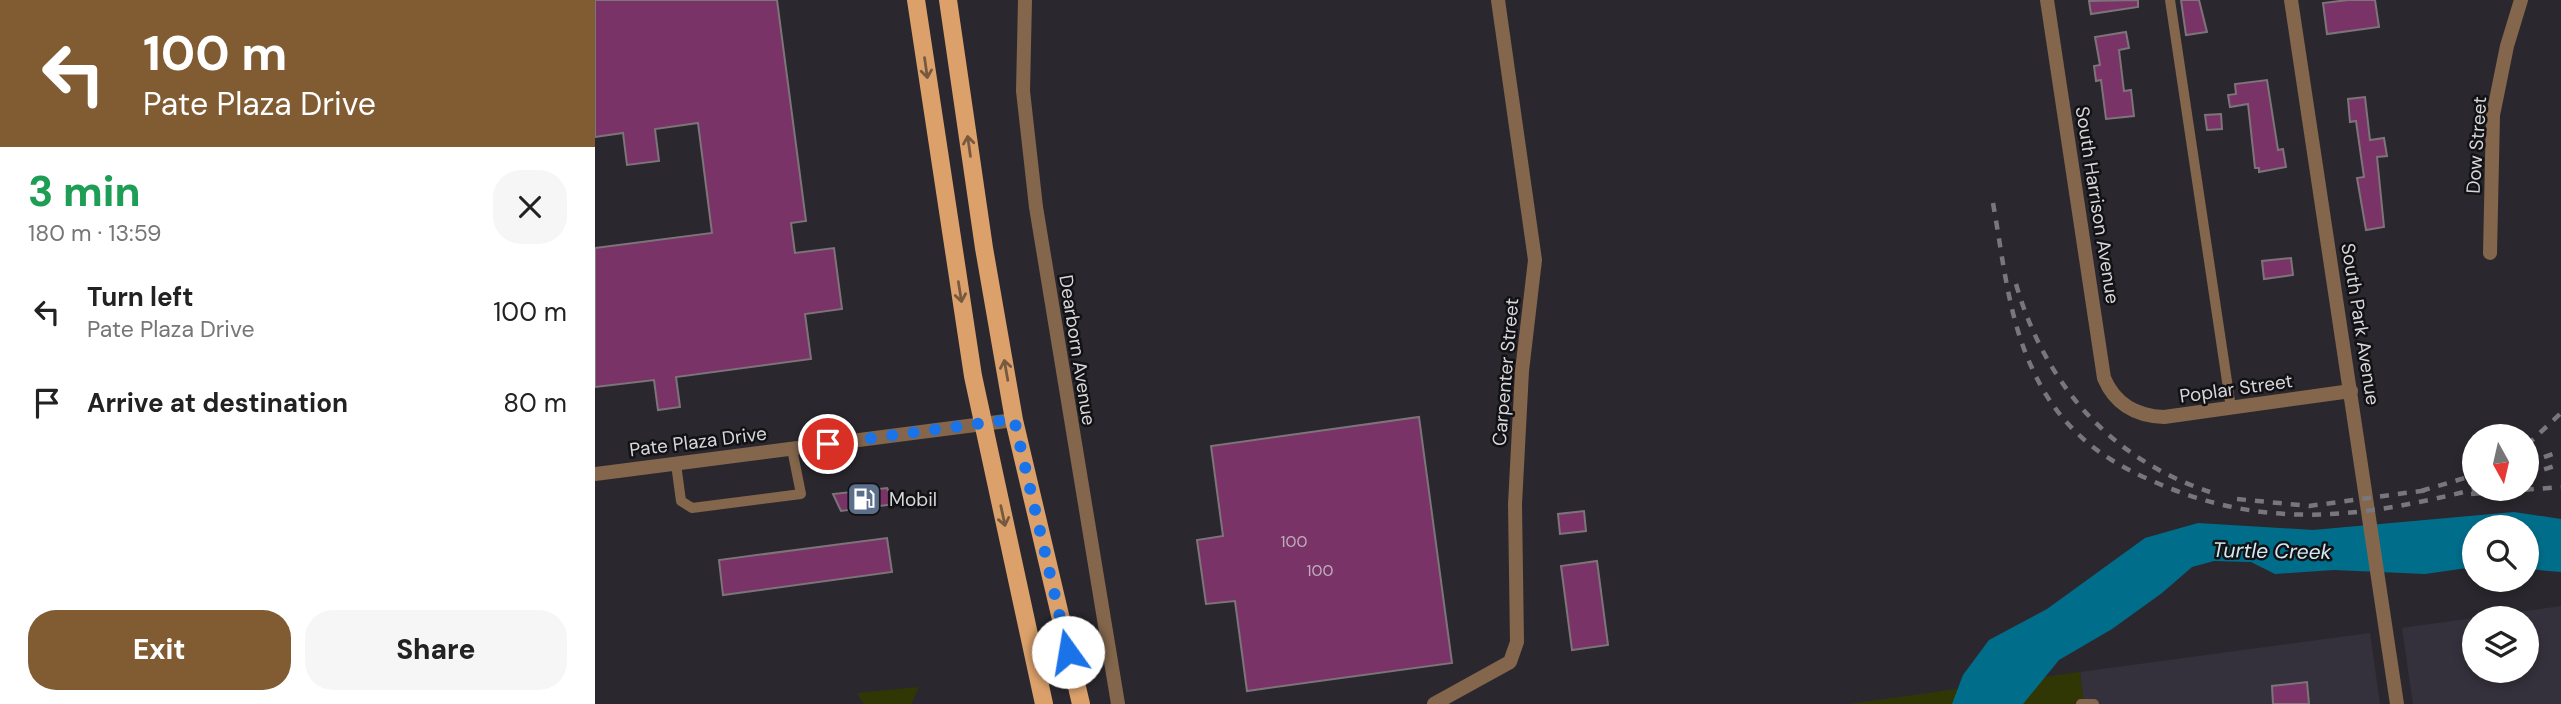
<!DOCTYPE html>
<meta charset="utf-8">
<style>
:root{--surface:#fff;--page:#f6f6f6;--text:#222;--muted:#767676;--accent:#815c33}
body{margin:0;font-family:"DM Sans",sans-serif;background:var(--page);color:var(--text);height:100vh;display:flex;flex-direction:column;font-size:26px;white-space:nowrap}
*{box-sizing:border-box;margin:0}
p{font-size:23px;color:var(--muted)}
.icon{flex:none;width:38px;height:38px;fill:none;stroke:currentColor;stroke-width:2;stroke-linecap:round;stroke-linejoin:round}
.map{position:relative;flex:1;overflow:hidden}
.details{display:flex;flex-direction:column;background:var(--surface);width:595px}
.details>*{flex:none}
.banner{background:#815c33;color:#fff;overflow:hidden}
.needle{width:46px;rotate:172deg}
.tools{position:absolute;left:1867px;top:424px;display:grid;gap:14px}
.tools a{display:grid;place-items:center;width:77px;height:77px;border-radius:50%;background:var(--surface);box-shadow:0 4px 10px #0003;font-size:35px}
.pin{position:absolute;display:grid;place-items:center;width:60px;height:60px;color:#fff;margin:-30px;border:4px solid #fff;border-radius:50%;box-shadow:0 2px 7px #0007}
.me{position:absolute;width:77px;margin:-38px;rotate:347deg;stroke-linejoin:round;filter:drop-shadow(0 0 5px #0008)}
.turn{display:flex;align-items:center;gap:24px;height:147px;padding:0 28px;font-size:32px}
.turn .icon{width:91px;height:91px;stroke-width:2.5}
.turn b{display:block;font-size:49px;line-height:60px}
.round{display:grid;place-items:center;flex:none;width:74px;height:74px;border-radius:28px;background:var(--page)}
.overview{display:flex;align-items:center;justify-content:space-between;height:119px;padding:0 28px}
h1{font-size:42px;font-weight:800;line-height:52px;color:#1e9e55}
.button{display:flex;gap:14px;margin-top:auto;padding:14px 28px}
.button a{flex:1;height:80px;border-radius:28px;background:var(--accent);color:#fff;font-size:28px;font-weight:800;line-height:80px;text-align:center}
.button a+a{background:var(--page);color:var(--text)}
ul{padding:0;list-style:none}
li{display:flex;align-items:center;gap:21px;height:91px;padding:0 28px}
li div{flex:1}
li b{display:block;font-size:26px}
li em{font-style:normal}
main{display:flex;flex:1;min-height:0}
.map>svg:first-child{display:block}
</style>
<main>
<section class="details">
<div class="banner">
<div class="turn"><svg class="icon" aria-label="left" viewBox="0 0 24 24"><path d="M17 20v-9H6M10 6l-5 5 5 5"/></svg><div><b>100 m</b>Pate Plaza Drive</div></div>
</div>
<div class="overview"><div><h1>3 min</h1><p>180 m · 13:59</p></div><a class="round"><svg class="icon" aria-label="close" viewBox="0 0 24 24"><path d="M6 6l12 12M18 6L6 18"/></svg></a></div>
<ul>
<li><svg class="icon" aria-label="left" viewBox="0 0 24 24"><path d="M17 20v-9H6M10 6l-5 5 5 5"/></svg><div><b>Turn left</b><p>Pate Plaza Drive</p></div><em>100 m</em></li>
<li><svg class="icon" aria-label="arrive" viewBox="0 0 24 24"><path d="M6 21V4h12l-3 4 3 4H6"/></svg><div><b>Arrive at destination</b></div><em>80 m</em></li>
</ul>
<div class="button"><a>Exit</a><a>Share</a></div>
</section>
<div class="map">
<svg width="1966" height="704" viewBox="0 0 1966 704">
<rect width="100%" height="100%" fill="#2a282e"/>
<path fill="#35313c" d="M1966 606V704H1818L1807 628 1879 618 1880 670H1932V618H1882Z
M1775 633 1785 704H1489L1485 672Z"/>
<path fill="#313704" d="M1485 672 1489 704H1254Z
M324 687 316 704H269L262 693Z"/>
<path fill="#006e8b" d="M1919 512 1966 519V572L1932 569V527H1880L1879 567 1830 574 1739 570 1680 574 1656 562 1619 561 1597 567 1567 593 1517 629 1464 660 1428 704H1357L1368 675 1394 640 1452 609 1550 538 1603 523 1718 530Z"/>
<path fill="#793367" stroke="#7c7479" stroke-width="2" d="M0 0H182L211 221 196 223 200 253 239 248 247 309 210 314 216 359 81 377 85 407 63 410 59 380 0 387V248L117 233 103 123 60 129 64 161 32 165 28 133 0 137Z
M1543 0V7L1496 14 1494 1Z
M1586 0H1604L1612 32 1591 35Z
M1753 0H1780L1784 27 1732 34 1728 3Z
M1531 32 1534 48 1524 50 1529 91 1536 90 1539 116 1511 119 1506 80 1501 81 1499 66 1505 65 1500 37Z
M1672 80 1683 150 1688 149 1691 167 1664 172V168H1660L1653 104 1635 107 1633 95 1641 94 1640 84Z
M1770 97 1775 140 1789 138 1792 156 1782 157 1789 227 1771 230 1762 178 1769 177 1761 121 1755 122 1753 99Z
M1626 114 1627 129 1612 130 1610 115Z
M1696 258 1698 275 1669 279 1667 261Z
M824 417 857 663 652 691 640 601 611 604 602 540 628 536 616 446Z
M292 488 300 504 246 511 238 494Z
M989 511 991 531 965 534 963 514Z
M292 538 297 572 128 595 124 560Z
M1002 561 1013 645 977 650 966 566Z
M1712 682 1714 704H1678L1677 686Z"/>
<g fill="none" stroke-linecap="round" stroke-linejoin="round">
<path stroke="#83664c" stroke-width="10" d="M1575 0 1636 408
M81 464 86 501 97 508 206 494 197 449
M1486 704H1499"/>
<path stroke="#83664c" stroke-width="14" d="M430 0 428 91 441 207 523 704
M1452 0 1509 378C1520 404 1541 416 1569 417L1756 391
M1895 253 1898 115 1912 46 1926 0
M0 474 419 420
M839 704 915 662 922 642 920 504 927 371 940 260 903 0"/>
<path stroke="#83664c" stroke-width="14" d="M1696 0 1802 704"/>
<path stroke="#dca16b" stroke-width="18" d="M321 0 378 376 449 704
M353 0 389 248 419 420 486 704"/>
<path stroke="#79777d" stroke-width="4.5" stroke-dasharray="9 9" stroke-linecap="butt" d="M1398 203C1408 258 1413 317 1437 368 1461 422 1500 456 1553 479 1669 532 1766 518 1885 488
M1421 284C1450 384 1515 459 1615 492
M1932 445 1966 413
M1932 463 1966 451
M1932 475 1966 464
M1826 491 1880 475
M1876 494 1966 487
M1642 499 1714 506 1833 490"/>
</g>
<defs><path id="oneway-shaft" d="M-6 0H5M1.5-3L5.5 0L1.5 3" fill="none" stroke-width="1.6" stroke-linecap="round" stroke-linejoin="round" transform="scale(1.75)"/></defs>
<g stroke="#775940">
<use href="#oneway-shaft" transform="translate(331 68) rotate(82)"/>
<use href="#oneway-shaft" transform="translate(374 146) rotate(-98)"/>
<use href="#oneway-shaft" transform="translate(365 292) rotate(81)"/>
<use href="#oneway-shaft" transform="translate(411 370) rotate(-100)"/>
<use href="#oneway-shaft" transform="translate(408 516) rotate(78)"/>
</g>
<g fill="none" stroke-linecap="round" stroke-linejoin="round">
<path stroke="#1a73e8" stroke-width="12" stroke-dasharray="0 21.6" d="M233 444 419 419 473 652"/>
</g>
<defs>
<g id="fuel-square" transform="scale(1.75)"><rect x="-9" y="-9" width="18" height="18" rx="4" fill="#5c6f8a" stroke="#121114"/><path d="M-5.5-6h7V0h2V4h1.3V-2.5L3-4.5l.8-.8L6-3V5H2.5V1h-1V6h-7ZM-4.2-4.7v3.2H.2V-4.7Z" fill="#fff"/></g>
</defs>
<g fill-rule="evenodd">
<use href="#fuel-square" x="269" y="499"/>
</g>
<g text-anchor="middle" stroke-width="5" stroke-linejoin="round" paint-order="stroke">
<g font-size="16" fill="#c0adbd">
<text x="699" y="547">100</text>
<text x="725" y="576">100</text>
</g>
<g font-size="19" fill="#d7d6da" stroke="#121114">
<text transform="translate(1881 145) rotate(-86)" y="7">Dow Street</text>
<text transform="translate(1503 205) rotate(81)" y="7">South Harrison Avenue</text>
<text transform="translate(1766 324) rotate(81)" y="7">South Park Avenue</text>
<text transform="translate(483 350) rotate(81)" y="7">Dearborn Avenue</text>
<text transform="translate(910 372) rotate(-85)" y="7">Carpenter Street</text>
<text transform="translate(1641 388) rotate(-8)" y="7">Poplar Street</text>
<text transform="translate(103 441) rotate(-7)" y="7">Pate Plaza Drive</text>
</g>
<g font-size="19" fill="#d7d6da" stroke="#121114" text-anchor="start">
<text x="294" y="506">Mobil</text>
</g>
<g font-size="21" font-style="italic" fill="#d1e9f3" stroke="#121114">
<text transform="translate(1677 551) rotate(1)" y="7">Turtle Creek</text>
</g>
</g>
</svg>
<div class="tools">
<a><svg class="needle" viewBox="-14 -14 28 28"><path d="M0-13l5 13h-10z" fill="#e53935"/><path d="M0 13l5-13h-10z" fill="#767676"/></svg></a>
<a><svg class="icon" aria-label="search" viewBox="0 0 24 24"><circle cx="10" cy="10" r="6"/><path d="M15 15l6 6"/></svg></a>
<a><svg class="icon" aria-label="layers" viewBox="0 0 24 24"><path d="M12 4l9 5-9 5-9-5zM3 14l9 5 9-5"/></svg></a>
</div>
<div class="pin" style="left:233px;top:444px;background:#d93025"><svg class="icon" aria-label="arrive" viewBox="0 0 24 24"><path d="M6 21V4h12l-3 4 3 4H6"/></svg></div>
<svg class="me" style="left:473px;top:652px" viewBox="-20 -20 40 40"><circle r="19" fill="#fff"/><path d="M0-13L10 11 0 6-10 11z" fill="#1a73e8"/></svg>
</div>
</main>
